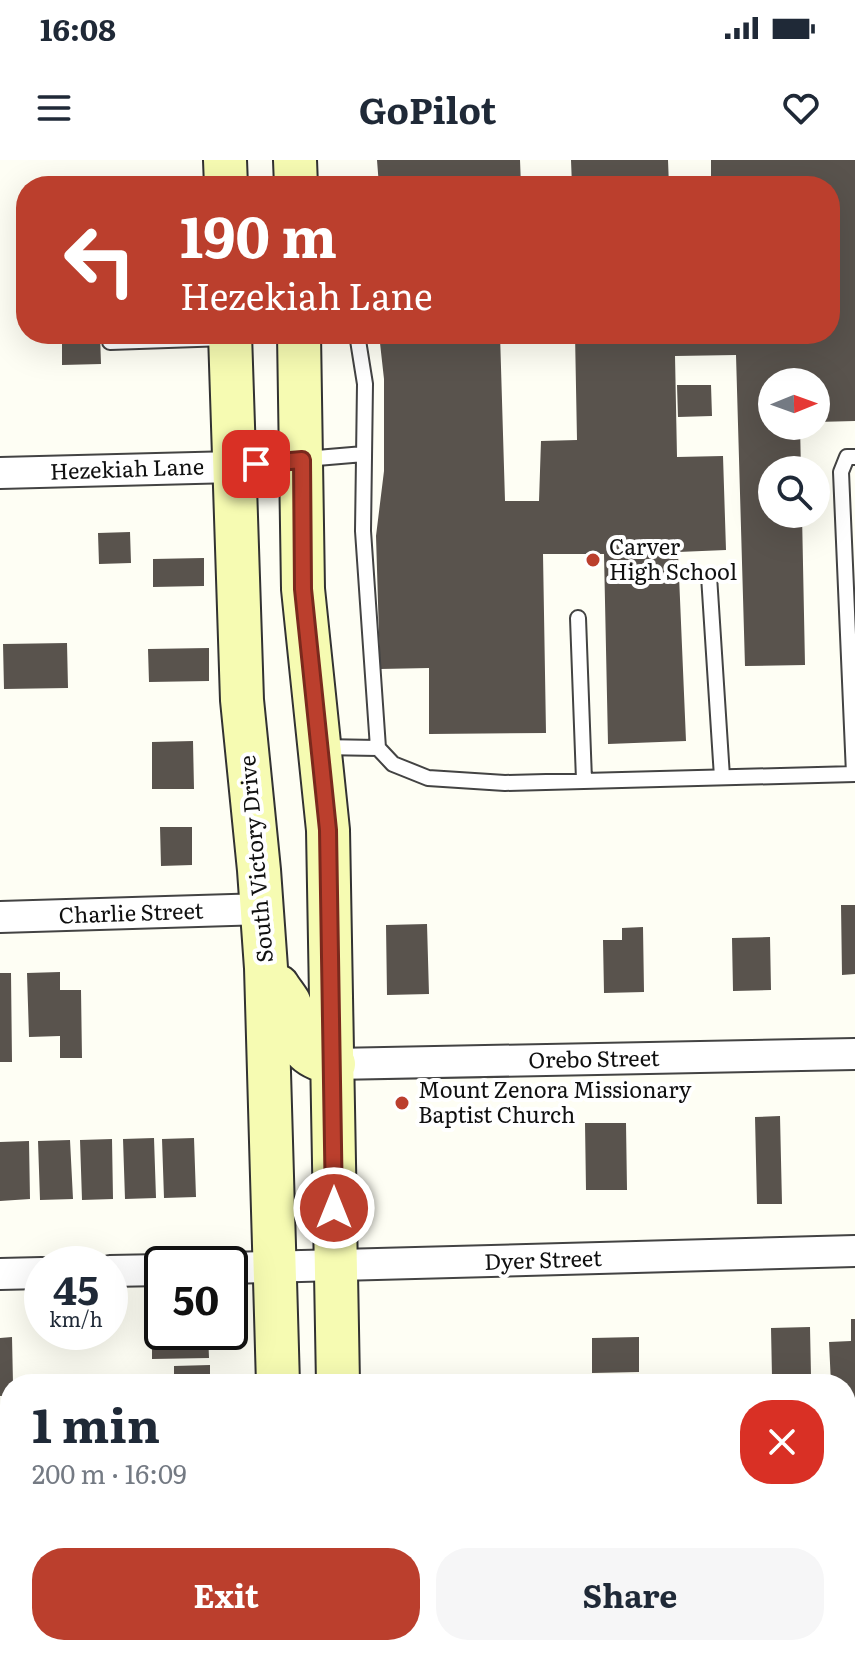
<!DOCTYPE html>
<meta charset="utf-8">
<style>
:root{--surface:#fff;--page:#f6f6f7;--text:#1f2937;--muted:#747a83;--accent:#bb3f2d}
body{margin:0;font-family:Literata,serif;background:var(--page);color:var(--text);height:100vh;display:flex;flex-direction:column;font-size:30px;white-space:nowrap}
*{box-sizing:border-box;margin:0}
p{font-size:26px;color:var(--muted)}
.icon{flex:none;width:44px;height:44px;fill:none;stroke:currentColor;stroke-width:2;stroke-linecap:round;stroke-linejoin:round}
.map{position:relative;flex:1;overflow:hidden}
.details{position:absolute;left:0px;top:1214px;width:856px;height:282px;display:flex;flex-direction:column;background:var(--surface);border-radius:32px 32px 0 0;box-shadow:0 8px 32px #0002}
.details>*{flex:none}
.hud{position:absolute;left:16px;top:16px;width:824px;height:168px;border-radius:32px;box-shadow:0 8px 32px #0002;background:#bb3f2d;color:#fff;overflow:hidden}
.needle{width:52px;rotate:89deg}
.tools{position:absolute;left:758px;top:208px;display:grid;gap:16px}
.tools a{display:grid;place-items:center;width:72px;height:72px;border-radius:50%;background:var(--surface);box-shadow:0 8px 32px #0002;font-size:40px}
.speed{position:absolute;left:24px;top:1086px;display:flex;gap:16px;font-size:40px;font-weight:700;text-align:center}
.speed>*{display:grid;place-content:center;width:104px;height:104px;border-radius:50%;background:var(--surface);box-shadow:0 8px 32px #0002;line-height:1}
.speed small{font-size:20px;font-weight:400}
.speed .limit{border:4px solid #111;border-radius:12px;background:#fff;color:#111}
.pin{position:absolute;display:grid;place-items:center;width:68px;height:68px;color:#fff;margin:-34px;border-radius:16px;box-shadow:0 4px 12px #0006}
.me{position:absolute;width:88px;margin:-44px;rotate:0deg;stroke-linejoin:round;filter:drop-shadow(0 0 6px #0008)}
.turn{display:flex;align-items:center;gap:28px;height:168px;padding:0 32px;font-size:36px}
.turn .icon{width:104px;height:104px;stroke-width:2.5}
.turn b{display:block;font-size:56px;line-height:68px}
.round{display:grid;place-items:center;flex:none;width:84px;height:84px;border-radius:32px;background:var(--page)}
.head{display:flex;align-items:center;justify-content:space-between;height:136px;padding:0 32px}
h1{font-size:48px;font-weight:700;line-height:60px}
.button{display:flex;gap:16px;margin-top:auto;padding:16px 32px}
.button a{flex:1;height:92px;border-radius:32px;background:var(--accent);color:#fff;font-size:32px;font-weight:700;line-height:92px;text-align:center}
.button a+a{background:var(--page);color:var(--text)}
.status{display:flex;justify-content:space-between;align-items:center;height:56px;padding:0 40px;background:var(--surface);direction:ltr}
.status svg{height:22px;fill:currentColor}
header{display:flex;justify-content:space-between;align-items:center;height:104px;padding:0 32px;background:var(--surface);font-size:36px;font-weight:700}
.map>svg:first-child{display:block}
</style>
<div class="status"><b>16:08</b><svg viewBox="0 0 49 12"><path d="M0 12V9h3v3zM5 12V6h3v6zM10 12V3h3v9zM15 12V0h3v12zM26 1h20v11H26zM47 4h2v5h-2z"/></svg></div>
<header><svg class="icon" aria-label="menu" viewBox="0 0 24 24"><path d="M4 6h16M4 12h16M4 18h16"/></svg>GoPilot<svg class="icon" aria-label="heart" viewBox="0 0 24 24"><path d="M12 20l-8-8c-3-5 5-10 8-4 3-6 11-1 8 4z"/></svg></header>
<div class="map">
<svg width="855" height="1495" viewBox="0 0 855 1495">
<rect width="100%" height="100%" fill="#fefef4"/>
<path fill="#59534d" d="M377 0H520L521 26H379Z
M571 0H668L669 26H572Z
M711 0H855V261L816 262V222H772V266H800L801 310H772V354H802L805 505 745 506 736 195 675 196 677 297 723 296 726 390 678 392 686 581 608 584 604 394H543L546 573 429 574V508L380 509 376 376 384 311V219L379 174H500L505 341H539L541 281 577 280 575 174H673V180L748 178V174H830V26H711Z
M26 72V135H20L19 73Z
M62 174H100L101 204 62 205Z
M677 225H711L712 256 678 257Z
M130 372 131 403 99 404 98 373Z
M204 398V426L153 427V399Z
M67 483 68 528 4 529 3 484Z
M209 488V521L149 522 148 489Z
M193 581 194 629H152V582Z
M160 667H192V705L161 706Z
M841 745H855V814L842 815Z
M427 764 429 834 387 835 386 765Z
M643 767 644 832 604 833 603 780H622V768Z
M770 777 771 830 733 831 732 778Z
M60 812V830H81L82 898H60V876L29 877 27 813Z
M0 813H11L12 902H0Z
M780 956 782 1044H757L755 957Z
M585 963H626L627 1030H586Z
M154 978 156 1038 125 1039 123 979Z
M194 978 196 1037 164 1038 162 979Z
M112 979 113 1039 82 1040 80 980Z
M70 980 73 1039 40 1040 38 981Z
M29 981 30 1039 0 1041V982Z
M851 1159H855V1244H846V1224H831L829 1182 851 1181Z
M152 1165H162V1172H208L209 1198 152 1199Z
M810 1167 811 1216 772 1217 771 1168Z
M12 1177 13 1224H10V1236H0V1178Z
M639 1177V1212L592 1213V1178Z
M210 1205V1224H174V1206Z"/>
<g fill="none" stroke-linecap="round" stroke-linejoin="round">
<g stroke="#434343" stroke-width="18">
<path id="lane" d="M357 174 365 224 363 371 378 588
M110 182 226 178
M305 299 364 294
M709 416 722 617
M578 458 584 620
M321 587 378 588 393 604 428 618 505 623 855 614
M854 614 841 312 847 297H855"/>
</g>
<g stroke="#434343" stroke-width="34">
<path id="street" d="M0 313 234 307 302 300
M0 757 262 749
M334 904 855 894
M230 1108 855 1091
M110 1111 162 1110
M0 1114 42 1113
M846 1453H855"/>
</g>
<g stroke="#323232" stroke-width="46">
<path id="secondary" d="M225 0 226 26
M295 0 296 26
M230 174 242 540 259 710 266 808 278 1224
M299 174 303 429 328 670 338 1224
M278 826C281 831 286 837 289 842 304 875 288 893 334 904
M284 1486V1495
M346 1486V1495"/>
</g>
<use href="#lane" stroke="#fff" stroke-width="14"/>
<use href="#street" stroke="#fff" stroke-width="30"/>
<use href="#secondary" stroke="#f6fbb2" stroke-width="42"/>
</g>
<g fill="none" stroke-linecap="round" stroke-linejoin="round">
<g stroke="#7a291d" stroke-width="20">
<path id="route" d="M256 304 302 300 303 429 328 670 334 1048"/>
</g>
<use href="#route" stroke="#bb3f2d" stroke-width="14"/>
</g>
<g fill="#bb3f2d" stroke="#fff" stroke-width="3">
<circle cx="593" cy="400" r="8"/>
<circle cx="402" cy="943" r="8"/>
</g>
<g text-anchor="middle" stroke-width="8" stroke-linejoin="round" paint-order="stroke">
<g font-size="22" fill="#101010" stroke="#fff">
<text transform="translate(127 309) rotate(-2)" y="8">Hezekiah Lane</text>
<text transform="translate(256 699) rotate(-95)" y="8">South Victory Drive</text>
<text transform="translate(131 753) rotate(-2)" y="8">Charlie Street</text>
<text transform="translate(594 899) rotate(-1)" y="8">Orebo Street</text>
<text transform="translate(543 1100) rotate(-2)" y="8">Dyer Street</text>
</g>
<g font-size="22" fill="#101010" stroke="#fff" text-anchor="start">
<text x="609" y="395">Carver<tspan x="609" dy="25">High School</tspan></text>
<text x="418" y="938">Mount Zenora Missionary<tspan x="418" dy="25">Baptist Church</tspan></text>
</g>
</g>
</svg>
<div class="tools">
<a><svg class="needle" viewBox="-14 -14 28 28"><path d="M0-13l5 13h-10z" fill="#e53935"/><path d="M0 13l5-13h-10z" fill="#747a83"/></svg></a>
<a><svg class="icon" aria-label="search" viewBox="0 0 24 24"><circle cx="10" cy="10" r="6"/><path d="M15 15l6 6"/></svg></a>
</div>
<div class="speed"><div>45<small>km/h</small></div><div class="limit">50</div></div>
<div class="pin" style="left:256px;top:304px;background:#d93025"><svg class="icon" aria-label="arrive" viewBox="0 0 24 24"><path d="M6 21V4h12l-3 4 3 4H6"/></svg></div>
<svg class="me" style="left:334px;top:1048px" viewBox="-20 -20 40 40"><circle r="17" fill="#bb3f2d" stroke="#fff" stroke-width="3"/><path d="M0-11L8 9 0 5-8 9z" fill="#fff"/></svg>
<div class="hud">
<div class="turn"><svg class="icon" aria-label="left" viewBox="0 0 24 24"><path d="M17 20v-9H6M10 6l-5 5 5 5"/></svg><div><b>190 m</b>Hezekiah Lane</div></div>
</div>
<section class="details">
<div class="head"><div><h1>1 min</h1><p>200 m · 16:09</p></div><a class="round" style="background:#d93025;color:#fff"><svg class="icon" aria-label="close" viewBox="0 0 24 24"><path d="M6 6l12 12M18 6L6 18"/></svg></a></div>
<div class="button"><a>Exit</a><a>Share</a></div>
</section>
</div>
